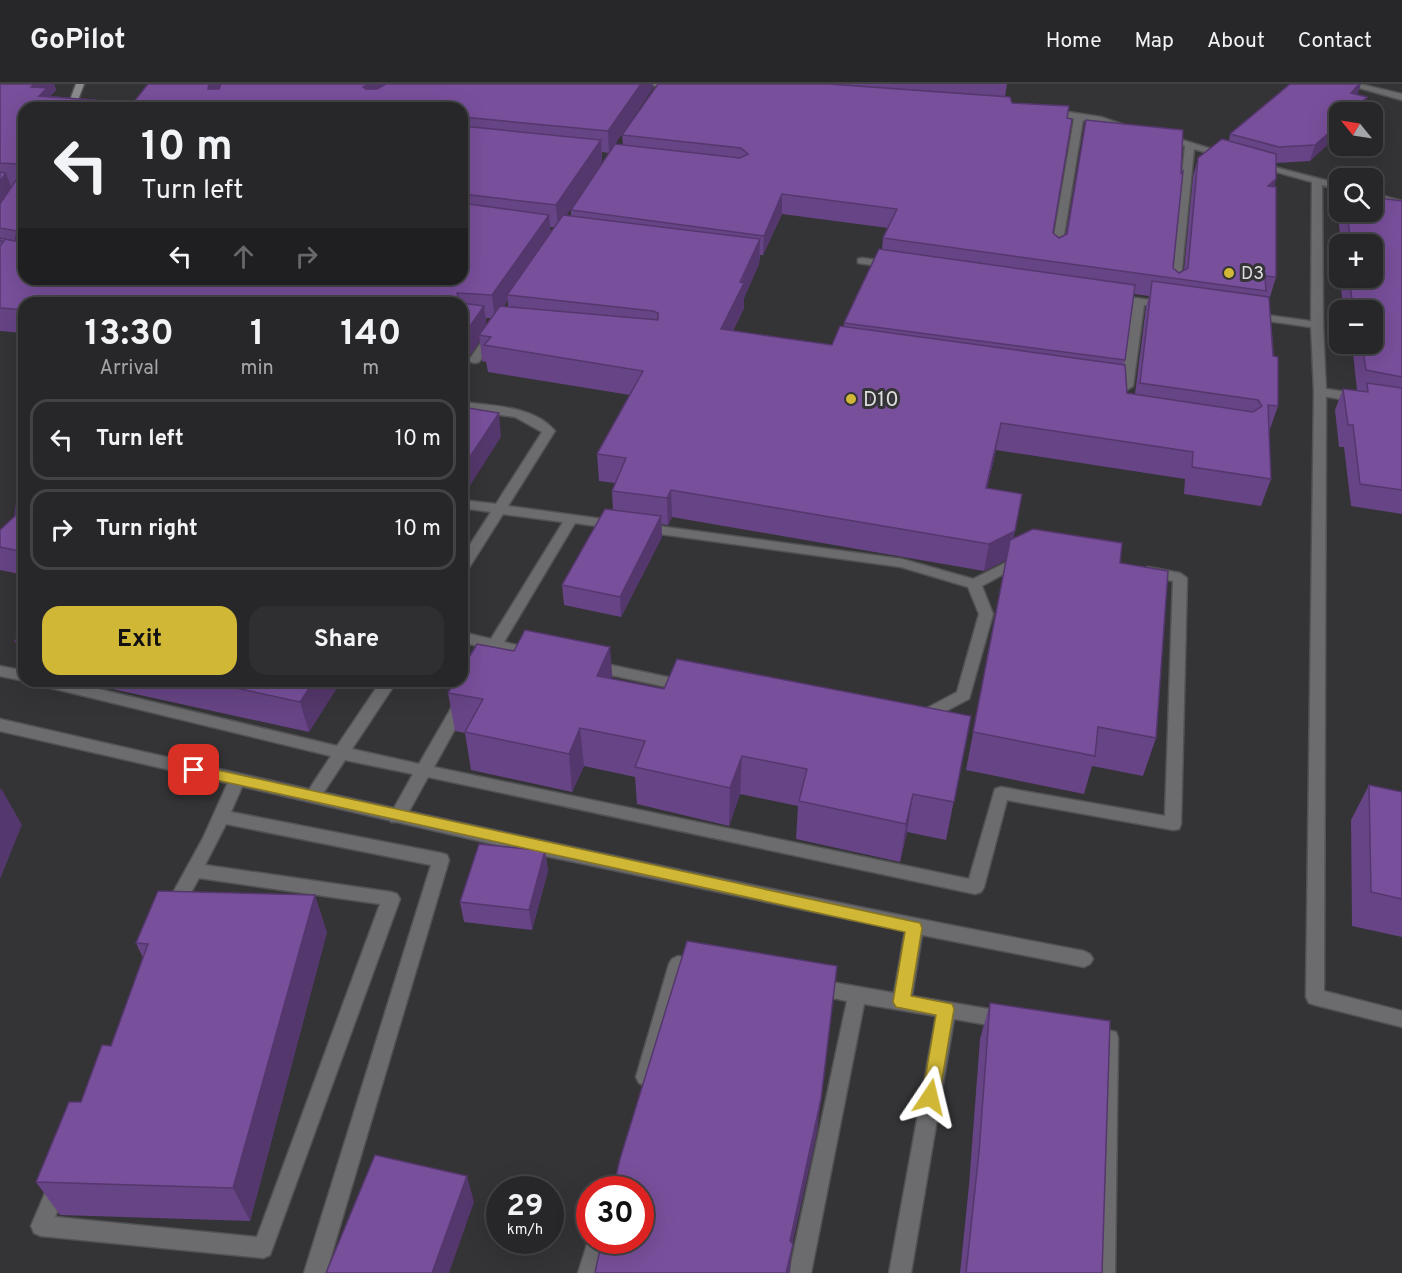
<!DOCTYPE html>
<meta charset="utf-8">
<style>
:root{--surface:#272628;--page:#2f2e30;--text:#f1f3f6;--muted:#a4a5a8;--line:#434345;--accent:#d1b736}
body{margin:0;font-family:Overpass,sans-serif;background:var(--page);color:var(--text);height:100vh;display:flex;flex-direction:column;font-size:22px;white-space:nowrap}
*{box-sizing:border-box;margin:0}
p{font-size:20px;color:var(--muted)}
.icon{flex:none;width:33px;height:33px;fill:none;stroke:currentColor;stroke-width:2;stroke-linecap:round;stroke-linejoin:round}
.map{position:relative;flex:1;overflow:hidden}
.drawer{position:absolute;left:18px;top:213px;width:450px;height:390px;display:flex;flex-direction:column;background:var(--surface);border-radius:18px;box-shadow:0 6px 24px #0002,0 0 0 2px var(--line)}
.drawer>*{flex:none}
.top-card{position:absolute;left:18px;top:18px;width:450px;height:183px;border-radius:18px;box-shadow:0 6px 24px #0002,0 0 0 2px var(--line);background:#272628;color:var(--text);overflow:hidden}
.needle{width:39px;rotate:300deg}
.controls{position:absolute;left:1329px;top:18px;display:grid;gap:12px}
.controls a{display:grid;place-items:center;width:54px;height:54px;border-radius:12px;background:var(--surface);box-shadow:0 6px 24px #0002,0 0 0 2px var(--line);font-size:30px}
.speed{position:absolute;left:486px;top:1092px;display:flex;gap:12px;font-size:30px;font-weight:700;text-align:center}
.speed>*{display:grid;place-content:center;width:78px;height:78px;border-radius:50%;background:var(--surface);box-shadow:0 6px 24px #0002,0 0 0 2px var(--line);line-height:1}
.speed small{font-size:15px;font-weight:400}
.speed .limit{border:9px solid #d22;background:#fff;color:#111}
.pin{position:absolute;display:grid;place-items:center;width:51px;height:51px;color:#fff;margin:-26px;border-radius:12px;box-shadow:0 3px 9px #0006}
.me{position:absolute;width:66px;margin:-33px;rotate:10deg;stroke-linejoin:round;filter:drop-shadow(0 0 4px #0008)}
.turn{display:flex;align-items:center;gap:21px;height:126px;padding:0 24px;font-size:27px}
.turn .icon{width:78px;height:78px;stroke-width:2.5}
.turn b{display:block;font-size:42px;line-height:51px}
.lanes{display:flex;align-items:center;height:57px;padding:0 24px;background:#0003;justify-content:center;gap:30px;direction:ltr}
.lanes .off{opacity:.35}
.eta{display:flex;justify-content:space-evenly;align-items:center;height:102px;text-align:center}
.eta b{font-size:36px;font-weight:700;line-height:42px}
.action{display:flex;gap:12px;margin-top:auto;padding:12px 24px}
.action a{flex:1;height:69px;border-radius:18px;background:var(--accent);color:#111;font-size:24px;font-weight:700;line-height:69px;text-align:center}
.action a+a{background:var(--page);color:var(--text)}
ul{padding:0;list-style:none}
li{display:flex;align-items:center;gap:18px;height:81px;margin:0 12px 9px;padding:0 12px;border:3px solid var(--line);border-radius:18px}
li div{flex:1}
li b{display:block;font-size:22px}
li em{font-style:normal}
header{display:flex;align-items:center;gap:36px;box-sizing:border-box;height:84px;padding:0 30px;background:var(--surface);border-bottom:2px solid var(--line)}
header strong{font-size:28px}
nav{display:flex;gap:33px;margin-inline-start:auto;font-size:21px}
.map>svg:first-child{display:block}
</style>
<header>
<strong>GoPilot</strong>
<nav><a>Home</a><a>Map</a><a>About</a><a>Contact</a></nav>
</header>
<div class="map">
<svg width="1402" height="1189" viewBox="0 0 1402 1189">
<rect width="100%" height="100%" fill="#343336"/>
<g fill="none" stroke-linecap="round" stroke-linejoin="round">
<g stroke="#525254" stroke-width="3">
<path id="lane" d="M1345 0H1360L1402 10V16Z
M862 174 892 178 897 181 892 184 858 179V175Z
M1114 211 1165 218 1171 221 1165 224 1144 221 1133 302 1127 306 1121 302 1133 220 1110 216V212Z
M1251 229 1317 238 1323 241 1317 244 1247 234 1245 232Z
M1320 304 1359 310 1365 314 1359 318 1316 311V305Z
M462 318C493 322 534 322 555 347L508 422 617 437 624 441 617 445 575 439 504 558 539 566 541 570 539 574 534 575 498 567 495 572 490 573 483 568 485 564 462 558V548L491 555 563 438 503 430 467 487 462 489V473L491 428 462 424V416L496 420 542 348 515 333 462 326Z
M643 440 902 475 973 495 1017 473H1027L1029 476 982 502 993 530 969 615 921 640 916 638 913 634 916 630 957 608 979 530 968 503 901 483 638 447 636 444 638 441Z
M1148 483 1180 489 1187 494 1181 740 1179 745 1173 746 1007 716 984 803 981 808 975 810 428 693 403 738H391L389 733 413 690 345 676 318 717H306L304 713 331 672 43 602 35 597H65L337 662 381 597H397L352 665 419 680 457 614 462 613 470 618 434 683 969 795 995 705 1001 703 1165 732 1173 497 1143 491 1141 488Z
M592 577 686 597 694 602 686 607 587 586 585 582Z
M0 582 24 587 25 597 0 592Z
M237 690 243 692 245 696 231 728 441 769 447 771 449 776 326 1189H304L431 781 226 740 205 781 391 808 397 810 400 815 270 1171 263 1174 41 1152 34 1149 31 1142 51 1095 58 1092 65 1095 68 1102 55 1133 257 1153 380 820 199 794 179 830 173 832 167 830 164 825 203 754 229 696 231 692Z"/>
</g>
<g stroke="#525254" stroke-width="3">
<path id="street" d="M644 0H674L682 3 678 6Z
M1049 25 1101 33 1133 44 1128 47 1083 36 1061 169 1056 172 1051 169 1074 35 1046 30V26Z
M1163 50 1231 71 1226 74 1194 65 1180 204 1175 207 1170 204 1185 62 1160 55V51Z
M1255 78 1340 100V106L1322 101 1323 241 1326 308 1324 907 1402 927V943L1315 921 1309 919 1306 913 1314 308 1311 241 1312 98 1255 82Z
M1372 109 1402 117V123L1372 115Z
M493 246 499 249 479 278 475 279 471 278 469 276 489 247Z
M0 635C360 718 721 798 1084 867L1090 870 1093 875 1090 880 1084 883 922 851 912 912 1006 928 1013 930 1015 936 1013 942 1006 944 954 935 911 1189H889L936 932 864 920 811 1189H789L847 917 808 909 805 903 808 897 814 895 894 909 905 847 541 771 0 647Z
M678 872 705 879 708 884 705 889 699 892 685 889 656 993 653 999 646 1002 639 999 636 993 669 880 672 875Z
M1101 945 1116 948 1118 954 1115 1189H1093L1099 961 1094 959 1092 953 1094 947Z
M590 1151V1156H608L600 1189H578Z"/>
</g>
<g stroke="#525254" stroke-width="3">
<path id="secondary" d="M76 0H84L75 24H67Z"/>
</g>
<use href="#lane" fill="#6c6b6d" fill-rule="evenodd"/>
<use href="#street" fill="#6c6b6d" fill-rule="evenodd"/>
<use href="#secondary" fill="#8b8a8c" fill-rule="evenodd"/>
</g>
<path fill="#674485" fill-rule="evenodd" d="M0 0H54L56 6 50 12 133 19 220 0 219 5 653 4 609 69 602 68V78L566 131 571 132V126L623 61 622 51 658 0H1007L1005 13 1012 19 1067 34 1053 149 1059 154 1066 150 1086 36 1173 184 1179 189 1184 186 1193 93 1198 74 1229 57 1230 50 1290 0H1361L1357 11 1367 13 1362 28H1340L1310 77 1276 79V95L1274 103 1276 193 1270 213H1269L1278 322 1269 348 1271 395 1261 422 1184 410 1185 395 996 366 987 404 1014 454 1120 479 1156 654 1143 692 1092 682 1084 710 966 686 1006 476 984 487 672 433 668 441 661 440 662 453 621 533 564 521 562 501 613 426 612 407 615 399 599 397 597 370 630 311 488 288 486 278 482 277 480 257 467 275 462 274V219H24V249L0 247ZM462 24V195H24ZM782 130 888 144 883 154 882 165 844 239V243L832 261 733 247 744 224V214L759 180 760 171H763ZM550 143H554L551 149ZM1134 210 1149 212 1146 223 1135 310 1127 309 1124 280ZM508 216V222H504ZM486 234H491L486 241Z
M1402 117V430L1351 422 1344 363H1339L1335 326 1343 305 1357 306 1352 260H1372V226H1343L1341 204 1344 194H1372V160H1341L1338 130 1340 125V128H1347Z
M24 414V491L0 486V446L15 432Z
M24 546V577L15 557Z
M612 595 664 605 971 632 946 756 907 748 900 778 796 755 798 722 740 710 729 742 637 720 635 693 584 682 572 708 471 686 465 649 455 647 448 609Z
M76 597H341L309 648Z
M1369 701 1402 708V853L1352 842 1351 736Z
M545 767 548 787 532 846 464 838 460 818Z
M327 848 250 1137 60 1131 36 1098 81 1018 111 962 143 874 136 859Z
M990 919 1102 1189H960L969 1101 980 955Z"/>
<path fill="#54376c" d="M35 0H54L56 6 50 13 53 24 31 3Z
M209 0H220L214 24 208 5Z
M368 0H406L367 24 363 3Z
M641 0H653V4L609 69 608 47Z
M1359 0H1361L1357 11 1351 9Z
M1367 13 1362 28H1351Z
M1340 39V50L1310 77 1315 61Z
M601 56 602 78 558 144 556 121Z
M6 89 14 111 0 131V97Z
M1276 95 1270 114 1268 102Z
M782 110V130L763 171 764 152Z
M549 131 551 154 507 211 508 216 495 235 492 211Z
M760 155 759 180 744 214V224L720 271 721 245Z
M484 222 487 246 479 251 480 257 467 275 464 251Z
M499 329 501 353 462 414V385Z
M1001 339 996 366 981 431 986 404Z
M671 406 672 433 668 441 667 414Z
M661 432 662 453 621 533 620 513Z
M1015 447 1010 474 984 487 989 460Z
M610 563 613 601 597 592Z
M314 597H341L309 648 300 618Z
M580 644 584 682 572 708 569 670Z
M742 672 740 710 729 742 730 704Z
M1 704 22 741 0 795V707Z
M913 710 907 748 900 778 906 740Z
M545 767 548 787 532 846 529 826Z
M315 811 327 848 250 1137 233 1104Z
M837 882 817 1049 792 1162 790 1189H786L790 1157Z
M467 1092 474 1118 449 1189H432Z"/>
<path fill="#784f9b" stroke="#54376c" stroke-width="1.5" d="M0 0H35L31 3 47 4 39 12 133 19 148 0H209L208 5H219L221 0H368L363 3 366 5H377L386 0H641L608 47 462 33V24H24V195H306L323 198H350L352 195H351H462V119L549 131 492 211 457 209 459 219H24V226L0 224V162L4 157H0V154L15 157 17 147 0 144V120L18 93V80L0 79Z
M658 0H829L1010 13 1012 19 1069 22 1067 34 1072 35 1053 149 1059 154 1067 150 1086 36 1183 46 1181 89 1183 87 1173 184 1179 189 1188 184 1198 74 1222 55 1276 70V95L1268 102 1276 103V193L1265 192 1266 207 883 154 897 125 782 110 764 152 571 126 615 60 740 74 748 70 741 64 622 51Z
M1290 0H1359L1351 9 1367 13 1351 28H1340V39L1315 61 1279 63 1230 50Z
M462 42 601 56 556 121 462 110Z
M0 88 6 89 0 97Z
M1372 113 1402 117V293L1366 286 1362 260H1372V226H1358V222H1353L1349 194H1372V160H1351L1347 128H1372Z
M563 131 760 155 740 198 744 199 721 245 832 261 840 242 1125 281 1127 309 1253 328 1262 322 1258 316 1140 299 1152 197 1269 213 1273 272 1278 273V322L1268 321 1271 395 1192 383 1193 368 1001 339 986 404 1022 410 1015 447 989 460 671 406 667 414 612 407 626 374 597 370 643 287 484 261 491 253 479 251 500 222 658 236V229L653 227 507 211Z
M879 165 1135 201 1125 276 844 239Z
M462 219 484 222 464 251H462Z
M1367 299 1402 304V406L1360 400 1353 341H1348L1343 305 1368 308Z
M462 323 499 329 462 385Z
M24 414V468L0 463V446L15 432 16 422Z
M605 425 661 432 620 513 562 501Z
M1033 445 1122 459 1120 479 1168 487 1156 654 1098 643 1095 672 973 648 1010 456Z
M24 546V559L15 557Z
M525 546 610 563 597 592 664 605 677 575 971 632 954 718 913 710 906 740 799 717 807 685 742 672 730 704 635 683 645 657 580 644 569 670 465 648 483 615 448 609 455 597H462V585L477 560 514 567Z
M204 597H314L300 618Z
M1369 701 1402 708V815L1371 808Z
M479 760 545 767 529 826 460 818Z
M158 807 315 811 233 1104 36 1098 69 1018H81L102 961 111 962 148 860 136 859Z
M687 857 837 882 821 1015 790 1157 793 1160 786 1189H595L602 1156H640V1106H613L620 1075Z
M990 919 1110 937 1102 1189H966L979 1068Z
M375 1071 467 1092 432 1189H326Z"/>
<path fill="#d1b736" stroke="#887723" stroke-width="1.5" d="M194 681 920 839 922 844 911 912 952 920 954 925 939 1013 937 1019 930 1021 924 1019 922 1013 936 931 896 923 893 918 905 848 189 690 187 686 189 682Z"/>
<g fill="#d1b736" stroke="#343336" stroke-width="2">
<circle cx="1229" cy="189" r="6"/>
<circle cx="851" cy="315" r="6"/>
</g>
<g text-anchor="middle" stroke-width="6" stroke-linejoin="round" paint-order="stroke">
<g font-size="18" fill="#ddddde" stroke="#343336" text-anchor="start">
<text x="1241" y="195">D3</text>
</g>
<g font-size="21" fill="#ddddde" stroke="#343336" text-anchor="start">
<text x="863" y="322">D10</text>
</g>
</g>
</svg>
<div class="controls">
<a><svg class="needle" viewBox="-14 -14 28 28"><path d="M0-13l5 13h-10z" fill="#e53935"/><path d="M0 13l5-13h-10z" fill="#a4a5a8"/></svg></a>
<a><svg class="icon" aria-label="search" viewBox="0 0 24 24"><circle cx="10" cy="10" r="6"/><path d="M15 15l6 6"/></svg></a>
<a>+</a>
<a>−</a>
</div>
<div class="speed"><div>29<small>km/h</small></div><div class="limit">30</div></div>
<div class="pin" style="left:194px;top:686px;background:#d93025"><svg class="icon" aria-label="arrive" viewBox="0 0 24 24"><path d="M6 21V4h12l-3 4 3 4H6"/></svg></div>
<svg class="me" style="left:930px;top:1013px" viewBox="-20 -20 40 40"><path d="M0-17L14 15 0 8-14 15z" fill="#d1b736" stroke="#fff" stroke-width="4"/></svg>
<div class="top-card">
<div class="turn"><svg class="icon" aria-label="left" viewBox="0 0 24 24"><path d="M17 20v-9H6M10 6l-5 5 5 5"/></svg><div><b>10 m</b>Turn left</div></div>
<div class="lanes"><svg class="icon" aria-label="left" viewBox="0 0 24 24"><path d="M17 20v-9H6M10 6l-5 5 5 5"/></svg><svg class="icon off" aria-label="ahead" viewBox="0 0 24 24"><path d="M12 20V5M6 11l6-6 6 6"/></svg><svg class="icon off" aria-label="right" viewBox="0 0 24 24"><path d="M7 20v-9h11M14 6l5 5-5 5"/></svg></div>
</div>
<section class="drawer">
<div class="eta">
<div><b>13:30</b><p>Arrival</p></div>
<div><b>1</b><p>min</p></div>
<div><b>140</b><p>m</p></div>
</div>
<ul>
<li><svg class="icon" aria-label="left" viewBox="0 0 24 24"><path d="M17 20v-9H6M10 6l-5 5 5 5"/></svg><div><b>Turn left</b></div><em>10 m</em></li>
<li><svg class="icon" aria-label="right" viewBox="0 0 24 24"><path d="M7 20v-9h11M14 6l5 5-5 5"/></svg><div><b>Turn right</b></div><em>10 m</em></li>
</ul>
<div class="action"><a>Exit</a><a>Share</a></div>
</section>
</div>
